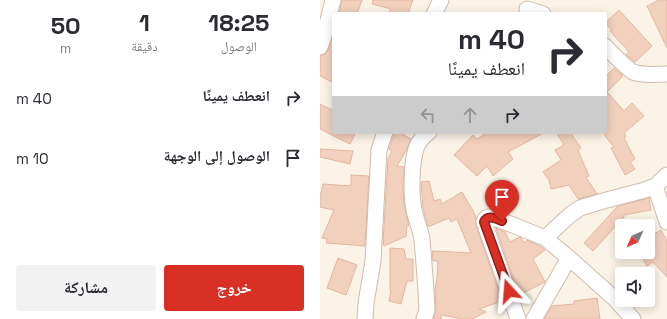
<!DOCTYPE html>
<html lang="ar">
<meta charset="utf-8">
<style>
:root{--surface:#fff;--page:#f2f2f3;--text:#2b2b33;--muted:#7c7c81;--accent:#d93025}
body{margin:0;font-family:"Space Grotesk","Noto Naskh Arabic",sans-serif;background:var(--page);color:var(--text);direction:rtl;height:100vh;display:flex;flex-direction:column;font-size:15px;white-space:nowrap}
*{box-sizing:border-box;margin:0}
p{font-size:13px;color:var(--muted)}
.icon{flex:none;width:22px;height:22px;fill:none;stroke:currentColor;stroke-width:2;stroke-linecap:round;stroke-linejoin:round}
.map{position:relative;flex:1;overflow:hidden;direction:ltr}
.side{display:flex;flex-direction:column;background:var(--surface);width:320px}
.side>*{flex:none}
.hud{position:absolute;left:12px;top:12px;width:275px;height:122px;border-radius:4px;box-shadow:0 2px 10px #0003;direction:rtl;background:#fff;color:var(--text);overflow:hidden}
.needle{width:26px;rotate:225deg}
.tools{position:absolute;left:295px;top:219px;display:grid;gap:8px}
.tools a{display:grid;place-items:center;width:40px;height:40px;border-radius:4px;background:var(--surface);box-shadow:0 2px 10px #0003;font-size:20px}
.pin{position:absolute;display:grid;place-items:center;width:34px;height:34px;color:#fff;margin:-41px -17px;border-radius:50% 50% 50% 0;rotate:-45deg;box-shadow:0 0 4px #0007}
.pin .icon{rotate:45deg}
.me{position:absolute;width:44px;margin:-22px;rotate:341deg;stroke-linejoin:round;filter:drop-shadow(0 0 3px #0008)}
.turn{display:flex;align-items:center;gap:14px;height:84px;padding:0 16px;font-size:18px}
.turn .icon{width:52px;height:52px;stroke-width:2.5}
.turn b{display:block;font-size:28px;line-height:34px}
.lanes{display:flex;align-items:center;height:38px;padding:0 16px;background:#0003;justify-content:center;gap:20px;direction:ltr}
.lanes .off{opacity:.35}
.eta{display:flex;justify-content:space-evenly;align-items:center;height:68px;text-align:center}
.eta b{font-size:24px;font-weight:700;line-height:28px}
.action{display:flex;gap:8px;margin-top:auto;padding:8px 16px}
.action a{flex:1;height:46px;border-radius:4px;background:var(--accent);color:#fff;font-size:16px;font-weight:700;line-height:46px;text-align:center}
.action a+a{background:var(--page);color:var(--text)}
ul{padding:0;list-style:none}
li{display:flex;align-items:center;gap:12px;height:60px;padding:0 16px}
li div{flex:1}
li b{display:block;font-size:15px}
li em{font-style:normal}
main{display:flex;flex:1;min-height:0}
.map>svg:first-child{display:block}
</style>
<main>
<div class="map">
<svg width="347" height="319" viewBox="0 0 347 319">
<rect width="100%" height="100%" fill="#fcf3e7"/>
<path fill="#f2d0be" stroke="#e4b69f" d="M22 0H42L37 14H19Z
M53 0H93L88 14H68L71 9 52 4Z
M339 0H347V48L327 6Z
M299 10 332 46 315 62 306 55 309 52 290 31 292 30 285 23Z
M14 33V83L0 76V56L5 54 8 50Z
M294 68 303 76 287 92 304 111 312 103 324 116 304 133 306 136 304 138 315 159 310 162 315 169 305 175 291 148 294 147 285 136V77Z
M0 104 14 111V132H36L30 144 0 129Z
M75 132H79L91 139 86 151 77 166 84 167 83 187 84 204 89 226 87 225 86 237H82V238L64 246 63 243 68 159 72 151 69 149Z
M168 132H225L188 152 193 159 173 176 167 166 157 176 134 155 153 135 157 139Z
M236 132H250L261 148 258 150 269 176 266 177 277 194 258 199 249 185 231 189 229 180 223 172 241 160 235 150 244 145Z
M0 149 33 151 30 164 0 157Z
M31 175 49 176 45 246 6 243 7 239 2 238 14 210 0 207V197L3 184 31 186Z
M109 181 114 201 120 199 122 204 142 192 152 209 156 217V225L182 301 159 309 166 312 152 319H143L121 315V319H113L116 310 115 289 117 279 118 261H113L112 251 151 253 137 219 131 222 129 218 110 226H108L103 208 101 182Z
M329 198 331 210 304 215V217L273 251 264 243 298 206Z
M176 228 185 232 190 242 200 237 202 239 204 243 207 240 220 246 225 250 213 259 225 282 199 295Z
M341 230 347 241V277L333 262 327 266 319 252H328V238Z
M70 248 84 249 86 259H93V281H87L81 304 69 301 71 291H70Z
M18 258 37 265 26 295 7 288Z
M277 298 280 319H224L232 306 254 304V301Z"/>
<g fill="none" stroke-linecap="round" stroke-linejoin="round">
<g stroke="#d0bcaf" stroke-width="17">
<path id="street" d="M207 9 223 14
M114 14 121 0
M285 46C291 52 306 68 313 72 323 76 336 74 347 74
M0 47 4 36 13 0
M335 186 347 222
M225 238 250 215 260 208 283 201 325 190 335 186 347 175
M45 319 46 303 53 261 59 150 65 132
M104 319 107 310C106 287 104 263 102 240 101 230 96 220 94 210 91 194 91 161 97 146 99 141 104 136 109 132
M198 319 164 222 165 219 168 217H171L193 225 225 238 249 258 295 299 313 319
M214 319 249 258"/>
</g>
<use href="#street" stroke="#fff" stroke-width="15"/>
</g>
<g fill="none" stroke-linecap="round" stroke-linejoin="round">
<g stroke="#8d1f18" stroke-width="10">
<path id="route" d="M182 221C176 219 168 214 164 222L189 291"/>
</g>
<use href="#route" stroke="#d93025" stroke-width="7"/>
</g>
</svg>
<div class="tools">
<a><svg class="needle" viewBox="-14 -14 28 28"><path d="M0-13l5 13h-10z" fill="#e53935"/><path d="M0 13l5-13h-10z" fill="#7c7c81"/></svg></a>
<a><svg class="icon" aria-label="sound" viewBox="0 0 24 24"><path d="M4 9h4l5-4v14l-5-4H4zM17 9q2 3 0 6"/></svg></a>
</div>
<div class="pin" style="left:182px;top:221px;background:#d93025"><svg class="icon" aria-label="arrive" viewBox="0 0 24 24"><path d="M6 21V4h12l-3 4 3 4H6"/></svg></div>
<svg class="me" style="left:189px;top:291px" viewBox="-20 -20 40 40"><path d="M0-17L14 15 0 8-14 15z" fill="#d93025" stroke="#fff" stroke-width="4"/></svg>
<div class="hud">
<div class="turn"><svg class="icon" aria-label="right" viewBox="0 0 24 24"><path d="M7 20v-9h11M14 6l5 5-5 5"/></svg><div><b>40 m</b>انعطف يمينًا</div></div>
<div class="lanes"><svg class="icon off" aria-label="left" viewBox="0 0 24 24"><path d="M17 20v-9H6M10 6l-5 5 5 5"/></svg><svg class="icon off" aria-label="ahead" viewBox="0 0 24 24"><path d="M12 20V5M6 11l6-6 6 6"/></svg><svg class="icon" aria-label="right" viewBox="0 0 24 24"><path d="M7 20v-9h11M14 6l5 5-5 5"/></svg></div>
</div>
</div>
<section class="side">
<div class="eta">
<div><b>18:25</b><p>الوصول</p></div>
<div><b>1</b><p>دقيقة</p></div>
<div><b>50</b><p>m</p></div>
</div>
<ul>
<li><svg class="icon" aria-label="right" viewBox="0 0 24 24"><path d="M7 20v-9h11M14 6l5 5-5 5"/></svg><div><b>انعطف يمينًا</b></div><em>40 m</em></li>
<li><svg class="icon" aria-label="arrive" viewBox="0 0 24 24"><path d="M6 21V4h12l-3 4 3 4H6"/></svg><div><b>الوصول إلى الوجهة</b></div><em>10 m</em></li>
</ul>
<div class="action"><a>خروج</a><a>مشاركة</a></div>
</section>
</main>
